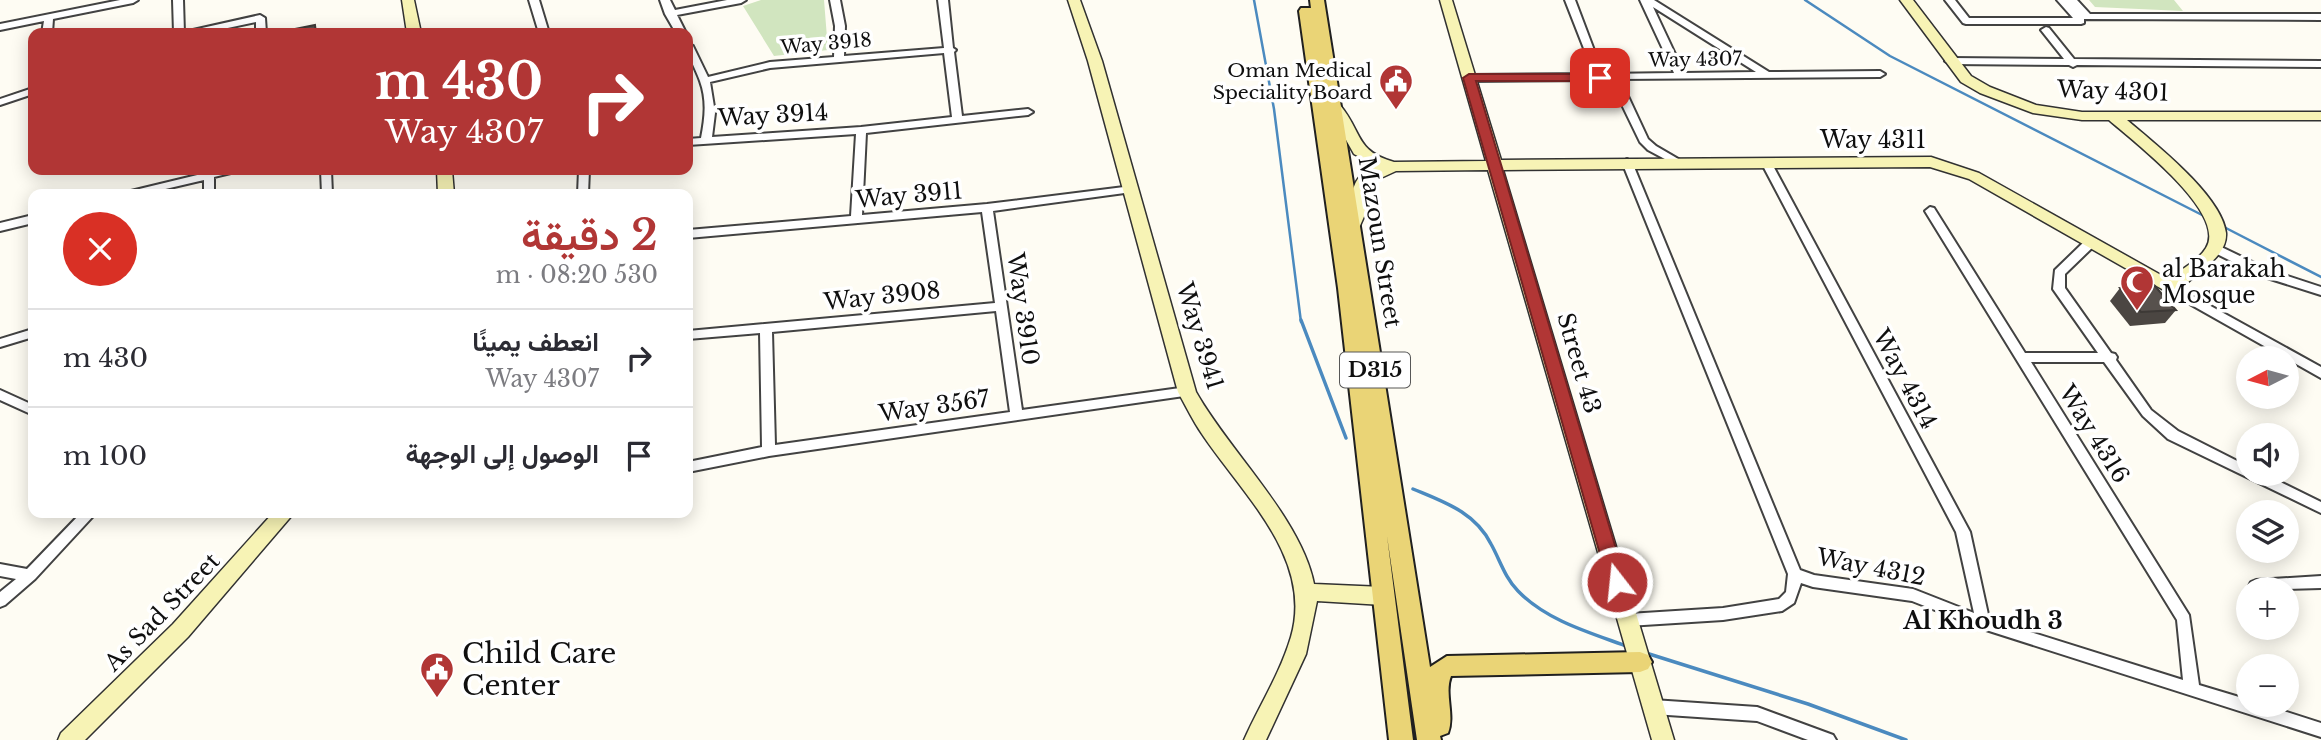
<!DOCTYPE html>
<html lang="ar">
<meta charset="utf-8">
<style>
:root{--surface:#fff;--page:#f7f7f7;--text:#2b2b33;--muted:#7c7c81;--line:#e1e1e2;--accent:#b13635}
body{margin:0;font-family:"Libre Baskerville",Vazirmatn,serif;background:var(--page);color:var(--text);direction:rtl;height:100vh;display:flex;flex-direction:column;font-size:26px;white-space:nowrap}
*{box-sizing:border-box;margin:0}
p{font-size:23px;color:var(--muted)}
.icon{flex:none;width:38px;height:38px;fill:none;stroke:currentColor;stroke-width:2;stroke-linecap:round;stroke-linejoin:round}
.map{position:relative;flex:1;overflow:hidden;direction:ltr}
.panel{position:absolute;left:28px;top:189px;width:665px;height:329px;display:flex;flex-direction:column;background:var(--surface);border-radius:14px;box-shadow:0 4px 18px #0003;direction:rtl}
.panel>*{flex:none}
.top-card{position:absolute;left:28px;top:28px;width:665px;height:147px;border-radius:14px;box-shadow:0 4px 18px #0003;direction:rtl;background:#b13635;color:#fff;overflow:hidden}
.needle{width:46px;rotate:264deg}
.fabs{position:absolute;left:2236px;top:346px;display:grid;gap:14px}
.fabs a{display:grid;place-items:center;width:63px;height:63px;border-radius:50%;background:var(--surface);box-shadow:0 4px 18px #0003;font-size:35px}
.pin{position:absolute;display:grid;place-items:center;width:60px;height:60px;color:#fff;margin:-30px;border-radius:14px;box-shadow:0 4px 10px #0006}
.me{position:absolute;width:77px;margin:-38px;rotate:344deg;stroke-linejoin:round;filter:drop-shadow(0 0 5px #0008)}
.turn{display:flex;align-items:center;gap:24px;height:147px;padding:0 35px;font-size:32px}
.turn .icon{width:91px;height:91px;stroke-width:2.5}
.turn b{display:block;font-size:49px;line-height:60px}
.round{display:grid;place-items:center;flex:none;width:74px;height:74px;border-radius:37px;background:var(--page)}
.summary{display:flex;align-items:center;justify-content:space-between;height:119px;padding:0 35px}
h1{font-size:42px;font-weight:600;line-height:52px;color:var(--accent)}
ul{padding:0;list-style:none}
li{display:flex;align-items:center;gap:21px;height:98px;padding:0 35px;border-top:2px solid var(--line)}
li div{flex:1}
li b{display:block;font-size:26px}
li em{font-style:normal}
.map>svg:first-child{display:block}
</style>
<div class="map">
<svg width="2321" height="740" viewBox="0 0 2321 740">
<rect width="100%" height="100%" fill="#fefcf3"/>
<path fill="#d1e5bf" d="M761 0H824L828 50 774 56 743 6Z
M2089 0H2174L2183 11 2095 7Z"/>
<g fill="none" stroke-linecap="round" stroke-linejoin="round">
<path stroke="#4b8abf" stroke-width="2.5" d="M1254 0 1274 109 1301 322
M1805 0 1890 56 2206 217
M2222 226 2321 277"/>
<path stroke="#4b8abf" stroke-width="3.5" d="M1301 320 1346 438
M1413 489C1444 502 1475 512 1491 544 1500 560 1505 578 1518 591 1547 621 1591 633 1629 647
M1646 653 1808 704 1906 740"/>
<g stroke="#424242" stroke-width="4">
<path id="street" d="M120 0H138L133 3 53 19 52 33H42L44 21 0 30V24Z
M173 0H183L184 33H174Z
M529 0H539L549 33H539Z
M660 0H670L675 10 727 0H746L741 3 677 15 686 33H676L665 14Z
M830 0H840L845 26 844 56 944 48 938 0H948L953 48 956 50 954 52 962 116 1028 109 1033 112 1028 115 866 133 862 215 987 204 1132 186 1137 189 1132 192 993 211 1022 410 1187 387 1191 389 1193 392 1191 395 769 456 688 472V462L762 447 760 333 688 339V331L995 303 982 212 688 238V230L851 216 856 134 688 145V139L701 138C705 118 707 100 700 81 695 67 688 58 688 43L693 46 708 77 770 62 834 57 835 26ZM944 53 952 117 861 127 712 137 715 113 710 82 770 68ZM996 311 1010 412 775 445 772 332Z
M1565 0H1575L1603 74 1674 73 1640 0H1654L1769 72 1880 71 1885 74 1880 77 1620 79 1648 139 1656 146 1680 160 1681 162 1680 164 1676 165 1648 150 1640 142 1610 80 1469 81 1464 78 1469 75 1594 74ZM1653 7 1756 72 1684 73Z
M1945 0H1955L1969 18H2073L2057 0H2067L2071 5 2067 0H2077L2090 14H2321V20L2084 19V23L2081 24H1966L1963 23Z
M260 15 265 18 266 33H256V22L204 33H188L193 30Z
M2046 27 2049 28 2074 59 2321 61V67L2077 65 2073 67 2069 65 1950 64 1945 61 1950 58 2064 59 2041 30Z
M33 88V94L0 105V99Z
M1627 159 1632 162 1800 570 1814 575 1913 589 1974 613 1956 532 1761 162 1766 159 1771 162 1970 532 1989 619 2183 680 2177 620 1925 211 1930 207 1934 208 2025 353H2098L2053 289 2055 270 2086 240H2094L2096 243 2094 246 2065 274V288L2111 353 2115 354 2117 357 2116 360 2151 410 2178 431 2249 467V474H2264L2321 502V513L2168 439 2143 416 2104 362H2031L2189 615 2199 685 2249 700V705H2265L2321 723V737L1983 629 1912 601 1813 587 1801 583 1794 603 1782 611 1723 620 1628 626 1623 624 1621 620 1623 616 1628 614 1723 608 1779 599 1786 592 1788 574 1622 162Z
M218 170H236L235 172 214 177V194H204V180L144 194H126L131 191Z
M321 170H331L332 194H322Z
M579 170H589L588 194H578Z
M33 215V223L0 231V223Z
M2215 244 2269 270 2321 287V295L2261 276 2211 251 2209 248 2211 245Z
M2169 283 2321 367V378L2165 290 2163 287 2165 284Z
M33 329V337L0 347V339Z
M0 390 33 405V415L0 400Z
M81 513H96L35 579 5 605 0 607V592L16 579 0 576V564L27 569Z
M2321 576V588L2251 590 2249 586 2251 582 2256 580Z
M1653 700 1757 707 1833 735 1836 740H1808L1757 721 1653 714 1648 712 1645 707 1648 702Z"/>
</g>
<g stroke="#313131" stroke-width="3">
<path id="secondary" d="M402 0H414L421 33H407Z
M1068 0H1080L1102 61 1196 392C1229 451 1301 518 1314 584L1383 587 1390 590 1393 596 1390 602 1383 605 1317 601 1306 654 1266 740H1244C1259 706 1280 674 1291 637 1314 558 1242 494 1202 434 1193 421 1186 406 1178 392L1088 61Z
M1440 0H1452L1501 160 1931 157 1979 173 2168 279C2180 270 2198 261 2206 248 2228 213 2133 141 2109 120H2082L2033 113 1980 93 1961 82 1900 0H1913L1971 76 1990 87 2036 105 2082 112H2321V120H2127C2154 143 2222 196 2226 233 2227 248 2215 260 2204 268 2194 277 2182 289 2169 293L1969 179 1930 167 1503 170 1674 740H1652L1488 170 1396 171 1370 183 1366 212 1359 228H1347L1345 224C1356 199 1345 178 1376 166L1354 154 1328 108 1330 105H1340C1363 133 1355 151 1394 162L1486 161Z
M437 170H452L454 194H438Z
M273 513H294L188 637 85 740H58L61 733 173 624Z"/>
</g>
<g stroke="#202020" stroke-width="4">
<path id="primary" d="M1310 0H1324L1430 667 1447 656 1640 652 1648 655 1652 662 1648 669 1640 672 1451 676C1444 694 1455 715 1448 733L1440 736 1441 740H1417L1387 536 1413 740H1389L1338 288 1299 11 1301 8H1311Z"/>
</g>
<use href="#street" fill="#fff" fill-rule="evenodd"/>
<use href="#secondary" fill="#f7f3b5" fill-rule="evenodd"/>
<use href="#primary" fill="#ead476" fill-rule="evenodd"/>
</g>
<path fill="#4b4642" d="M2120 288 2176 310 2165 323 2130 326 2110 301Z"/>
<path fill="#57514d" stroke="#3d3936" stroke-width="2" d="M315 25 316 33H275Z
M2154 285 2176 310 2141 312 2120 288Z"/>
<path fill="#b13635" stroke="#732322" stroke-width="2" d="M1600 74 1606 78 1604 81H1476L1626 582 1623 587H1610L1608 582 1463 78 1469 74Z"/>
<defs>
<g id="civic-pin" transform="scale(1.75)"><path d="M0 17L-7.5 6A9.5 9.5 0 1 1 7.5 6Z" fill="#b13635" stroke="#fff"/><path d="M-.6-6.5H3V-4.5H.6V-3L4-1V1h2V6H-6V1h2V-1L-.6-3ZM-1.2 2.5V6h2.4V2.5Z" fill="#fff"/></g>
<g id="mosque-pin" transform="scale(1.75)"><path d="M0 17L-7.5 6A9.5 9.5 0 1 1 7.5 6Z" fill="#b13635" stroke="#fff"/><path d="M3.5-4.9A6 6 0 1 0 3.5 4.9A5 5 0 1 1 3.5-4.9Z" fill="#fff"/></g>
</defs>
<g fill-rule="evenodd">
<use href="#civic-pin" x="1396" y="81"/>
<use href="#mosque-pin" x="2137" y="282"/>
<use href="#civic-pin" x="437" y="669"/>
</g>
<g text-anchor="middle" stroke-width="7" stroke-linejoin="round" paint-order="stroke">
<g font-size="19" fill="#0f0f0f" stroke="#fff">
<text transform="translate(826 43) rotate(-5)" y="7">Way 3918</text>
<text transform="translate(1695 59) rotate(-1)" y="7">Way 4307</text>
</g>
<g font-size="19" fill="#0f0f0f" stroke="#fff" text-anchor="end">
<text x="1372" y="77">Oman Medical<tspan x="1372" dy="22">Speciality Board</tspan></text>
</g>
<rect fill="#fff" stroke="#575757" stroke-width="2" x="1340" y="352.5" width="70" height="35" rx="5"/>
<g font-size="21" font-weight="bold" fill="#0f0f0f">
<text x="1375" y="377">D315</text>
</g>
<g font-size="23" fill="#0f0f0f" stroke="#fff">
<text transform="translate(2113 91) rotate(2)" y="8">Way 4301</text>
<text transform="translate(773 115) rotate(-3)" y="8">Way 3914</text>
<text x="1873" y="148">Way 4311</text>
<text transform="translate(909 195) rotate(-5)" y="8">Way 3911</text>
<text transform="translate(1380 242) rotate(81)" y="8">Mazoun Street</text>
<text transform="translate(882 296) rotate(-6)" y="8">Way 3908</text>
<text transform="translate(1023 309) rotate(82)" y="8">Way 3910</text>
<text transform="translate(1200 336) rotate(73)" y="8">Way 3941</text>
<text transform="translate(1579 363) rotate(74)" y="8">Street 43</text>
<text transform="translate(1905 379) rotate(62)" y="8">Way 4314</text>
<text transform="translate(934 406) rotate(-8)" y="8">Way 3567</text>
<text transform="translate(2094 434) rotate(58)" y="8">Way 4316</text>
<text transform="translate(1871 567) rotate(11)" y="8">Way 4312</text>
<text transform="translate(162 612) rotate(-46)" y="8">As Sad Street</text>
</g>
<g font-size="23" fill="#0f0f0f" stroke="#fff" text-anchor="start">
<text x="2162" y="277">al Barakah<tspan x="2162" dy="26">Mosque</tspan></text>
</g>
<g font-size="24" font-weight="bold" fill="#0f0f0f" stroke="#fff">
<text x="1983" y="629">Al Khoudh 3</text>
</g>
<g font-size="28" fill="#0f0f0f" stroke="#fff" text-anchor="start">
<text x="462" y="663">Child Care<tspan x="462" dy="32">Center</tspan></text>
</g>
</g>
</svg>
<div class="fabs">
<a><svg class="needle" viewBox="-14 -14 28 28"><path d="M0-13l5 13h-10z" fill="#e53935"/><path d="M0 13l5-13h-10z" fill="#7c7c81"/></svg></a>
<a><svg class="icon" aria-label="sound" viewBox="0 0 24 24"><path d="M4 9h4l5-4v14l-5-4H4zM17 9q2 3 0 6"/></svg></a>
<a><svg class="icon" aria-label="layers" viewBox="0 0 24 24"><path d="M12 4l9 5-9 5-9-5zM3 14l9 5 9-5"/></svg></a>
<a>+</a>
<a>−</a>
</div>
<div class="pin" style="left:1600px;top:78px;background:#d93025"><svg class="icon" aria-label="arrive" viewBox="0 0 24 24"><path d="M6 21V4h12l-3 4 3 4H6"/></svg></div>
<svg class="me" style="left:1617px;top:582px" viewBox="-20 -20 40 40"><circle r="17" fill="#b13635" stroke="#fff" stroke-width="3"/><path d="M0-11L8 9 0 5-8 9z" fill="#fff"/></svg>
<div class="top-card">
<div class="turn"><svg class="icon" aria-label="right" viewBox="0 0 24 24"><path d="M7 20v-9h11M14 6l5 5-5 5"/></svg><div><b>430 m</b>Way 4307</div></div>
</div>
<section class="panel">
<div class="summary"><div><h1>2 دقيقة</h1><p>530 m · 08:20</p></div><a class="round" style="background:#d93025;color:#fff"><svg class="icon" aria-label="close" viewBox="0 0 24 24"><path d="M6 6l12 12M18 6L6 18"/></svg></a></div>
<ul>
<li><svg class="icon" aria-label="right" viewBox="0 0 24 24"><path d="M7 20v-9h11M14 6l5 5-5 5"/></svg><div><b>انعطف يمينًا</b><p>Way 4307</p></div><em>430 m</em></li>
<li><svg class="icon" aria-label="arrive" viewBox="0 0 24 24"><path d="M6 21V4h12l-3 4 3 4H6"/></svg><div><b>الوصول إلى الوجهة</b></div><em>100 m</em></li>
</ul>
</section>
</div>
